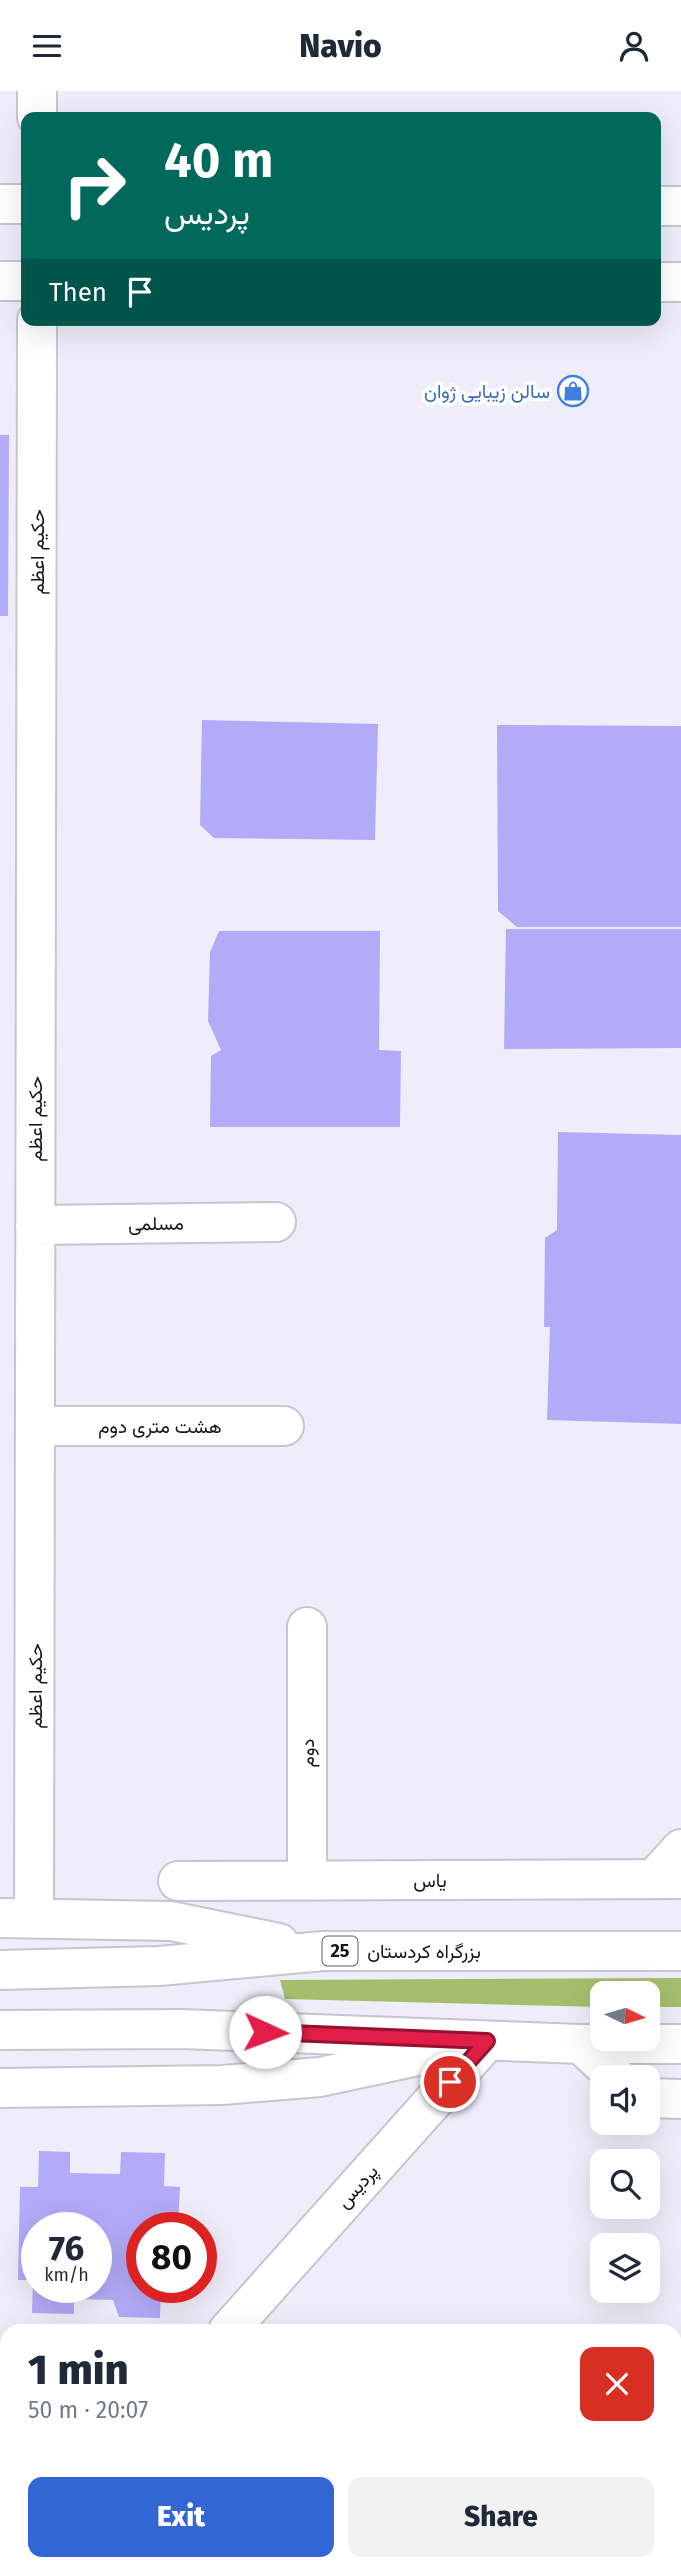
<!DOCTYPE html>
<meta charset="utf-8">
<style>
:root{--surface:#fff;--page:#f2f2f3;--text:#1f2937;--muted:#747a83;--accent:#3266d5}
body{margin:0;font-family:"Fira Sans",Vazirmatn,sans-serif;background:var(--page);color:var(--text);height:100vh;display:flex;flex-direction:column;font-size:26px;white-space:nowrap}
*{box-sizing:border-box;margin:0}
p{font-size:23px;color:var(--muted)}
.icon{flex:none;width:38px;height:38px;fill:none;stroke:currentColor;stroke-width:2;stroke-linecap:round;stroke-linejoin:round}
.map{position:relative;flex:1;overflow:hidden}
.drawer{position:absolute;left:0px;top:2233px;width:682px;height:247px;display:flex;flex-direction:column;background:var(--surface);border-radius:21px 21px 0 0;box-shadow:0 7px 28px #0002}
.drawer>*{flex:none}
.hud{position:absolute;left:21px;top:21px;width:640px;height:214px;border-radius:14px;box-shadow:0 7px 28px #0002;background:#00695c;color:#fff;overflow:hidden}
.needle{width:46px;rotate:95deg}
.buttons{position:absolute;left:590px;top:1890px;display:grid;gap:14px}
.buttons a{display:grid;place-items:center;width:70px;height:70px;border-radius:14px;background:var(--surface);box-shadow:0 7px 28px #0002;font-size:35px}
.speed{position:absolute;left:21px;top:2121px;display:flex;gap:14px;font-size:35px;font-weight:700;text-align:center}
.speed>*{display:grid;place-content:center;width:91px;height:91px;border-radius:50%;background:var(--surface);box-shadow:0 7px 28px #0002;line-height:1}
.speed small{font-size:18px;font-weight:400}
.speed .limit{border:10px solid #d22;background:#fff;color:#111}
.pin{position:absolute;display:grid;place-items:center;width:60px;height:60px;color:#fff;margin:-30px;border:4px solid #fff;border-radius:50%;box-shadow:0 2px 7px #0007}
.me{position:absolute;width:77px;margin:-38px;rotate:92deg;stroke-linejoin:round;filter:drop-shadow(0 0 5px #0008)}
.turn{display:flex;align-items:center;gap:24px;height:147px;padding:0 28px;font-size:32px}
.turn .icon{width:91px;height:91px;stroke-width:2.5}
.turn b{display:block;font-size:49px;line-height:60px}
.then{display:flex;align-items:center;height:66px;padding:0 28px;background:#0003;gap:14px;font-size:26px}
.round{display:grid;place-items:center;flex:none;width:74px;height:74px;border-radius:14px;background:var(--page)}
.overview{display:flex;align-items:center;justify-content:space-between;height:119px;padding:0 28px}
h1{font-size:42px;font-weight:800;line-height:52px}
.cta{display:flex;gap:14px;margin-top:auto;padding:14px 28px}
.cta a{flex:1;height:80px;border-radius:14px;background:var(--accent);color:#fff;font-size:28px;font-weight:800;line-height:80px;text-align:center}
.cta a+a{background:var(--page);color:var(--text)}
header{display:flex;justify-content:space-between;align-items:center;height:91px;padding:0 28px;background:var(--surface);font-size:32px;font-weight:800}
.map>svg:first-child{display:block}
</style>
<header><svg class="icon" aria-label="menu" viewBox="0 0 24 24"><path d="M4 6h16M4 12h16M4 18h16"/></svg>Navio<svg class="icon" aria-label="person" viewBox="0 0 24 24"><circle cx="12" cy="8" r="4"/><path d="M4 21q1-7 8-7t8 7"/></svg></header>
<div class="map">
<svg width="681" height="2479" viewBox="0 0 681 2479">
<rect width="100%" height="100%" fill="#eeedf9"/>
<path fill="#b3c786" d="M104 2473H169L175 2479H98Z"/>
<path fill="#a6bd6d" d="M681 1887V1916H648V1902H602V1916L285 1908 280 1889Z"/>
<path fill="#b3abf8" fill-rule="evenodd" d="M0 344H9L8 525H0Z
M202 629 378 633 375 749 214 747 200 734Z
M497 634 681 635V836H517L498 820Z
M506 838H681V957L504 958Z
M219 840H380L379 959 401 960 400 1036H210L211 965 221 959 208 930 210 861Z
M558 1041 681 1044V1333L547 1329 550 1236H544L545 1147 557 1139Z
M39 2060 70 2061V2082L120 2083 121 2061 165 2062 164 2095 180 2096 178 2137H142V2196H161L160 2227 119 2226 113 2209 74 2208V2223L32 2222 33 2189H18L20 2096H38ZM37 2137H96V2196H37Z
M0 2291H7V2393H0Z
M676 2426 681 2431V2466L676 2472Z
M620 2473H675L669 2479H627Z"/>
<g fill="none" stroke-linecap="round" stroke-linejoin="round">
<g stroke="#c6c5d0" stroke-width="42">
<path id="minor" d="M37 26V0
M35 1134 276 1131
M35 1335H284
M307 1789V1536
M178 1790 681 1788
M34 1827 37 229
M581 1953 616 1986
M648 2007 681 2008"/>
</g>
<g stroke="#c6c5d0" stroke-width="42">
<path id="major" d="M0 113H26
M656 115H681
M0 190H26
M656 191H681
M654 1788 681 1758
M228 2240 487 1950
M14 2479 20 2473"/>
</g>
<g stroke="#c6c5d0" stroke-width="42">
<path id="highway" d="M0 1827 171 1830 279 1852
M0 1879 159 1875 323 1860H681
M0 1939 181 1938 581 1953H681
M0 1997 222 1994 320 1986 432 1962"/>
</g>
<use href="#minor" stroke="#fff" stroke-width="38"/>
<use href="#major" stroke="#fff" stroke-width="38"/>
<use href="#highway" stroke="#fff" stroke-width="38"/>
</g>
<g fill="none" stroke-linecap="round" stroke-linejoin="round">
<g stroke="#92132f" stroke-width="18">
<path id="route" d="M265 1941 487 1950 450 1991"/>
</g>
<use href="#route" stroke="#e11d48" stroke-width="12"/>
</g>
<defs>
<g id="shop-ring" transform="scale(1.575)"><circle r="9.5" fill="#fff" stroke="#3f7fe0" stroke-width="1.5"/><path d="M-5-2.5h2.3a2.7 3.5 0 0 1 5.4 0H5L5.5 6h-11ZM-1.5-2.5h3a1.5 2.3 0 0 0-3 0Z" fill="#3f7fe0"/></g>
</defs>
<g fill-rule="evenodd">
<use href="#shop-ring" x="573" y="300"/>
</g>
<g text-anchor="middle" stroke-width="7" stroke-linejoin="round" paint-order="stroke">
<rect fill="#fff" stroke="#5c5b5e" stroke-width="2" x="322.5" y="1845.5" width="35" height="29" rx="5"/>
<g font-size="18" font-weight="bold" fill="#161519">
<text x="340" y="1866">25</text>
</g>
<g font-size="19" fill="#366cbe" stroke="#fff" text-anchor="end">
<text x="550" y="307">سالن زیبایی ژوان</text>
</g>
<g font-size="19" fill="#161519" stroke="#fff">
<text transform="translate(37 461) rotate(-90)" y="7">حکیم اعظم</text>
<text transform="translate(35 1028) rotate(-90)" y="7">حکیم اعظم</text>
<text transform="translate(156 1132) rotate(-1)" y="7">مسلمی</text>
<text x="160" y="1342">هشت متری دوم</text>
<text transform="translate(35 1595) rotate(-90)" y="7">حکیم اعظم</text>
<text transform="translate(307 1662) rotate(-90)" y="7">دوم</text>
<text x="430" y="1796">یاس</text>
<text x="424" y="1867">بزرگراه کردستان</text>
<text transform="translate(357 2095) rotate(-48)" y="7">پردیس</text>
</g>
</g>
</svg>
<div class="buttons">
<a><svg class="needle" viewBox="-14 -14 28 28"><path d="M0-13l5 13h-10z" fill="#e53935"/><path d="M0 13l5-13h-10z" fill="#747a83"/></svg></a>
<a><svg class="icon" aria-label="sound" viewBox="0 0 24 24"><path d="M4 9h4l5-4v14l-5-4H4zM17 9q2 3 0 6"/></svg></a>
<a><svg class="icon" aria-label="search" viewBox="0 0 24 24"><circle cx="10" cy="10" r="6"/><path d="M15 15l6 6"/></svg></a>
<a><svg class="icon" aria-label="layers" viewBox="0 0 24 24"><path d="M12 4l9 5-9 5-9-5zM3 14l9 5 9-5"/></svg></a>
</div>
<div class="speed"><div>76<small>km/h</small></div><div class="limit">80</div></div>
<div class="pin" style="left:450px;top:1991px;background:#d93025"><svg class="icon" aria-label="arrive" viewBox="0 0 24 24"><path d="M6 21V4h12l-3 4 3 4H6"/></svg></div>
<svg class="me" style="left:265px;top:1941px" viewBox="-20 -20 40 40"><circle r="19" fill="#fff"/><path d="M0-13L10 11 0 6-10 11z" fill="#e11d48"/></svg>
<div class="hud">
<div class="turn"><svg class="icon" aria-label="right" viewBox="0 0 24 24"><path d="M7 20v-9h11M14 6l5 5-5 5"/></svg><div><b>40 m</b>پردیس</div></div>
<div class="then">Then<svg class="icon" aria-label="arrive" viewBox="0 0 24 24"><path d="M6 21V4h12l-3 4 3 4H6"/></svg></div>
</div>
<section class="drawer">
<div class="overview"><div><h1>1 min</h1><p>50 m · 20:07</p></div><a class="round" style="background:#d93025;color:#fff"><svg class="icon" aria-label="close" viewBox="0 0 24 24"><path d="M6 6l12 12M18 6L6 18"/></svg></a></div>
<div class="cta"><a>Exit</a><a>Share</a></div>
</section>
</div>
